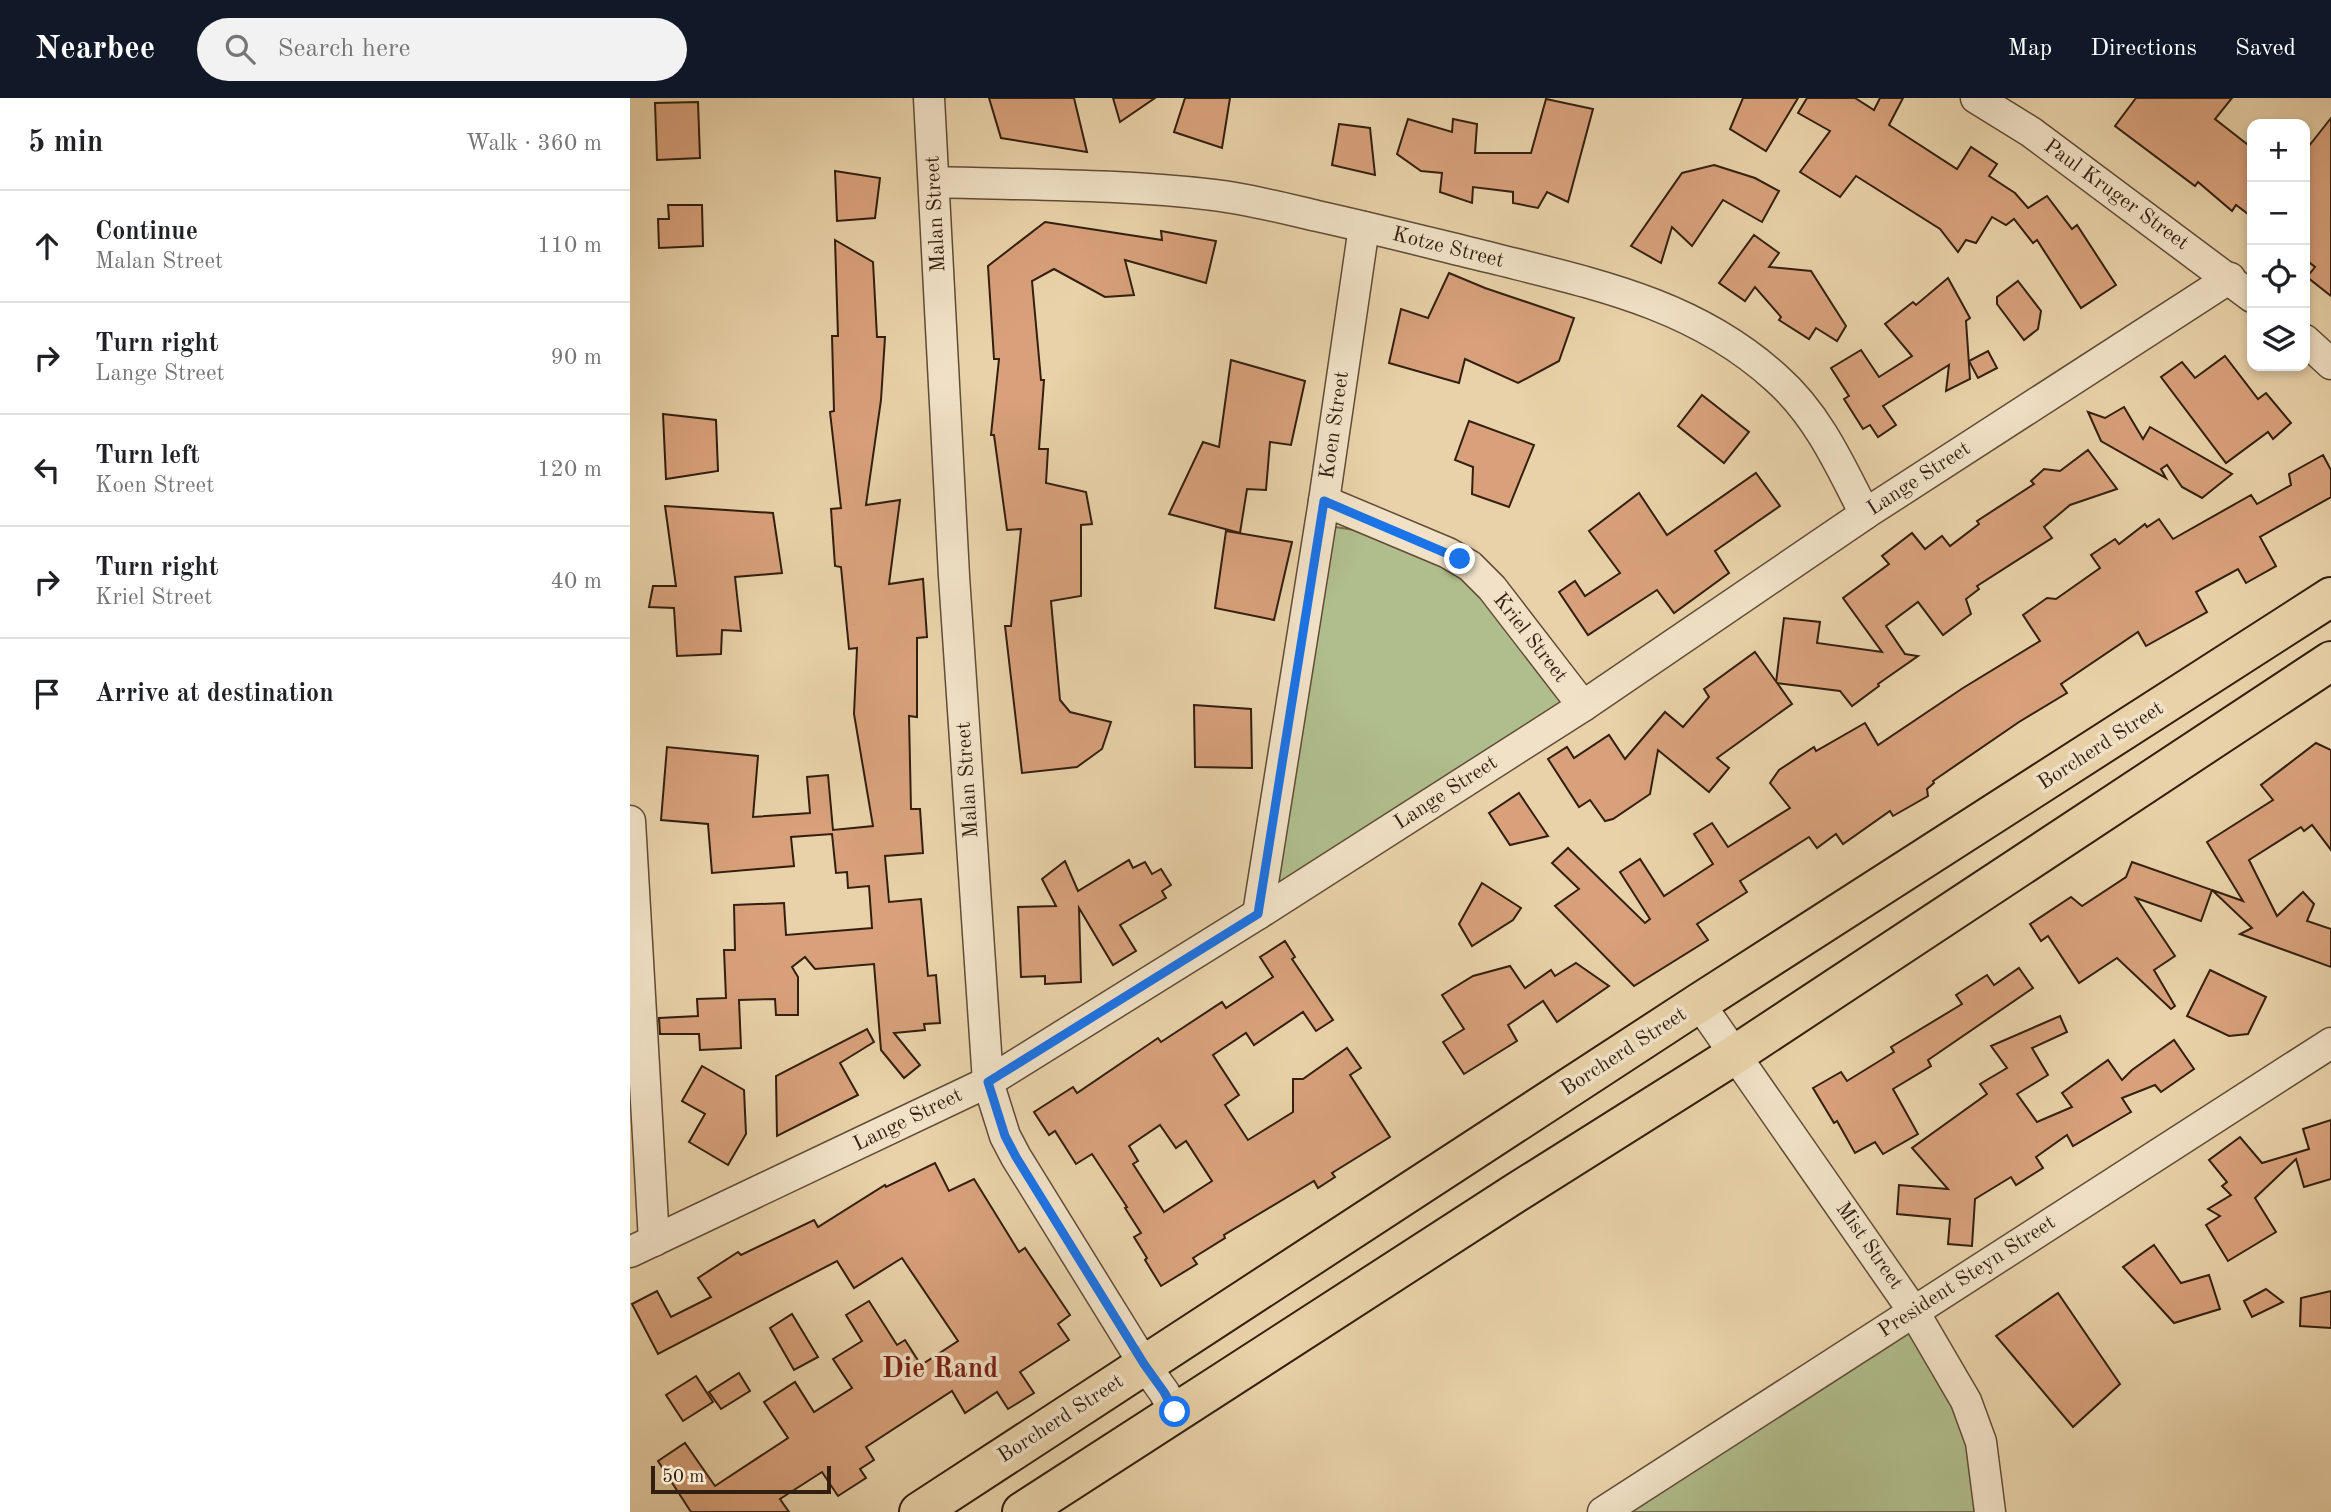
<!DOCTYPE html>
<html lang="en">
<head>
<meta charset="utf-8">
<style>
  body { margin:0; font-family:"Old Standard TT",serif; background:#f2f2f2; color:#202124 }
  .controls { position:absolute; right:21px; top:21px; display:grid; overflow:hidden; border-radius:14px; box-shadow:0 4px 10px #0003 }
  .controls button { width:63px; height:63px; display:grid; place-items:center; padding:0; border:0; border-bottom:2px solid #e0e0e0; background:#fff; color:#202124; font:35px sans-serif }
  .scale { position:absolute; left:21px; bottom:18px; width:180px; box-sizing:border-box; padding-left:7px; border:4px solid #331f10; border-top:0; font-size:19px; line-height:24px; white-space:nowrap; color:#331f10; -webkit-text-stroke:5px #f1e2c7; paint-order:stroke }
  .stop { position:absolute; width:21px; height:21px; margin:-16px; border:5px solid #1a73e8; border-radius:50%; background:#fff }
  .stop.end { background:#1a73e8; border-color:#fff; box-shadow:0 2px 7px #0008 }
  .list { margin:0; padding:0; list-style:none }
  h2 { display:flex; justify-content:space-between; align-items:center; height:91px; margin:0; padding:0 28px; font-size:30px }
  h2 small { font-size:23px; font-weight:400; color:#757577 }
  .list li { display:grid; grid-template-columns:46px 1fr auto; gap:21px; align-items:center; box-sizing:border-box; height:112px; padding:0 28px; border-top:2px solid #e0e0e0 }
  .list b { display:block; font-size:26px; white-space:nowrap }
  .list p { margin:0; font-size:23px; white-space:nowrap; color:#757577 }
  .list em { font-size:23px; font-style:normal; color:#757577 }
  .icon { flex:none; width:38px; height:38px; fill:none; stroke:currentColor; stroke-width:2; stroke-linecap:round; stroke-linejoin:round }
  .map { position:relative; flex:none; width:1701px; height:1414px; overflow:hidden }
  header { display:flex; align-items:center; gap:42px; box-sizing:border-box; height:98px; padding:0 35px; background:#111827; color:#fff }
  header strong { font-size:33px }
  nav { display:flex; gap:38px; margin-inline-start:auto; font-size:24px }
  .search { width:490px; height:63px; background:#f2f2f2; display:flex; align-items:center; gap:18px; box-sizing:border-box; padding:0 24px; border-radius:38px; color:#757577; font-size:26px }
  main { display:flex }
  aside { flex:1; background:#fff }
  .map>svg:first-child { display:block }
  .green { fill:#b0bd8c; stroke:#726e4e; stroke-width:2 }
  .building { fill:#d8a17b; stroke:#331f10; stroke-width:2; fill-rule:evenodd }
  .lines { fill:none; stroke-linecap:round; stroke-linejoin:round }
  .minor-casing { stroke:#604c36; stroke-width:33 }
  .trunk-casing { stroke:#331f10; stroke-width:42 }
  .minor { stroke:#f1e2c7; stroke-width:30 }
  .trunk { stroke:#e9d2a9; stroke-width:38 }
  .route { stroke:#1a73e8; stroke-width:9 }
  .labels { text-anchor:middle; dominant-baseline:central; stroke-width:7; stroke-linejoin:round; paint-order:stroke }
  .street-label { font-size:21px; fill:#331f10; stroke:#f1e2c7 }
  .district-label { font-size:28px; font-weight:bold; fill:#7a1f14; stroke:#f1e2c7 }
</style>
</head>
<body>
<header>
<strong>Nearbee</strong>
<div class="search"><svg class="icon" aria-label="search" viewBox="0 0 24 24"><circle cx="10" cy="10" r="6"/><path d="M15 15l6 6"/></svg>Search here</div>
<nav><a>Map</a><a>Directions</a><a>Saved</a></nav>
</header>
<main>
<aside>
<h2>5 min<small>Walk · 360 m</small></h2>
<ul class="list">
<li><svg class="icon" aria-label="ahead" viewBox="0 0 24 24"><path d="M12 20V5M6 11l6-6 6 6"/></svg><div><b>Continue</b><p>Malan Street</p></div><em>110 m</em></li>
<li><svg class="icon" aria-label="right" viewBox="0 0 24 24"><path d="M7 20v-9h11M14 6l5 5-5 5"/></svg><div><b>Turn right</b><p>Lange Street</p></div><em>90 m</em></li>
<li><svg class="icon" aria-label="left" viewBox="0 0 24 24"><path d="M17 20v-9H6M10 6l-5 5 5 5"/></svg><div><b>Turn left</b><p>Koen Street</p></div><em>120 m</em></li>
<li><svg class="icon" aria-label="right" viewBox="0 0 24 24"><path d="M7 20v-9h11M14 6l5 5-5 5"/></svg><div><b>Turn right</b><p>Kriel Street</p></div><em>40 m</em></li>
<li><svg class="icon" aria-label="arrive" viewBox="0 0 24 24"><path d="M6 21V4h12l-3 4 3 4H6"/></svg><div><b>Arrive at destination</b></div></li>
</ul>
</aside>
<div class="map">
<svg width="1701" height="1414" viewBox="0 0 1701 1414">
  <rect width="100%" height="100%" fill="#e9d2a9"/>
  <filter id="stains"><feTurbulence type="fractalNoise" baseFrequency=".00286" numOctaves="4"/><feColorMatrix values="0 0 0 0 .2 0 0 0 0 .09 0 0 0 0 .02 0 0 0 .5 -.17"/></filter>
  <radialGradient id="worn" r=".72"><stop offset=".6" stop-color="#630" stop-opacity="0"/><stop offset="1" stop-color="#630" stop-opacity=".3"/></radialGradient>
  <!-- green -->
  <g class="green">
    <polygon points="687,426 811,446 943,605 633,808"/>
    <polygon points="1279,1221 1331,1301 1353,1414 981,1414"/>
  </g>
  <!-- building -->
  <g class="building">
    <polygon points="359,0 444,0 457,54 371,40"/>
    <polygon points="483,0 525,0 490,24"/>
    <polygon points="555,0 600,0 592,50 544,34"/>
    <polygon points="1113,0 1168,0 1136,53 1100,31"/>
    <polygon points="1177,0 1225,0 1244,12 1250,0 1273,0 1259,27 1327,71 1341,49 1367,66 1359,78 1385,95 1398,110 1417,98 1442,131 1447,127 1486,187 1451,210 1407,142 1403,145 1384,121 1376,127 1362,119 1346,145 1336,142 1328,154 1310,131 1226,78 1210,99 1170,74 1200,33 1168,15"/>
    <polygon points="1506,0 1602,0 1585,21 1622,50 1622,119 1606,107 1602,113 1568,84 1565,88 1485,28"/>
    <polygon points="916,1 963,11 938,104 917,94 908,110 883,105 883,94 843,89 842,105 810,94 812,75 791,73 767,56 778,21 822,34 823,21 847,26 845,55 901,55"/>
    <polygon points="68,4 70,60 27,62 25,5"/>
    <polygon points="1701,20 1701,198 1677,179 1685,169 1675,161 1675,53"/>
    <polygon points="709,26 740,30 745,77 702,67"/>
    <polygon points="1084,67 1125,80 1149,93 1132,124 1093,102 1062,148 1042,129 1031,165 1001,148 1052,75"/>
    <polygon points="205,73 250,80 245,120 207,123"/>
    <polygon points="38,107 72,107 73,148 29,150 28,121 39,121"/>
    <polygon points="415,124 532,142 531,133 586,143 576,185 495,162 504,197 475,199 424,171 402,183 411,282 414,282 409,351 418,351 416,385 456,394 462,426 451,427 451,498 421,503 430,602 440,614 481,624 472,651 447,669 392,675 375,528 381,528 391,431 377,432 364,337 361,337 369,261 364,261 358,168"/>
    <polygon points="1124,137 1149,155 1139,169 1181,173 1216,228 1207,243 1186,230 1179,241 1149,222 1151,219 1125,189 1115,203 1089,185"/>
    <polygon points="205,142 243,164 247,239 255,239 251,302 236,407 270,402 259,486 293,481 297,539 287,540 287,619 279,618 281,711 290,711 293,755 255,758 259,804 291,801 298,878 306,877 310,925 294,926 295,932 264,935 290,967 274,980 251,952 244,866 185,871 175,859 162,869 168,879 168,917 146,917 145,901 109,902 111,950 70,952 69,936 30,936 29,920 68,918 67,901 96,900 94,852 105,852 104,807 154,805 156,837 242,830 239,788 218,790 217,774 206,775 202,736 161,739 164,768 82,775 78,726 31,722 37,649 128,658 123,719 180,715 177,679 198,677 203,732 243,728 224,616 227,550 219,551 211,469 205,468 201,411 211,410 200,314 204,313 202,238 208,238"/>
    <polygon points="819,175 855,190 944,220 929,263 888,285 835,261 829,285 759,265 771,211 798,220"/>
    <polygon points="1318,180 1340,220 1336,223 1340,281 1316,293 1319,267 1253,308 1266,327 1248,339 1240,327 1233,331 1214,301 1219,298 1201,270 1231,252 1249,279 1282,258 1255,226 1283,204 1286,207"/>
    <polygon points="1388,183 1411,213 1408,231 1394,242 1367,206 1367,199"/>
    <polygon points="1358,253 1367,270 1348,280 1339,263"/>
    <polygon points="1595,258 1628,301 1636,295 1661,325 1643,341 1638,334 1596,365 1531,279 1552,264 1565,280"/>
    <polygon points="601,262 675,283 661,347 640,344 636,392 617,391 610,435 539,416 573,344 589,349"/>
    <polygon points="1072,297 1119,334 1094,365 1048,328"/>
    <polygon points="1494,309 1513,341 1520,329 1602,376 1572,400 1552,389 1537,367 1531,371 1536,380 1471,343 1458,314 1475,320"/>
    <polygon points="33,316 86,322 88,373 36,381"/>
    <polygon points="839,323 904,347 879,409 842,396 843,369 825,362"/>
    <polygon points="1458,352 1487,391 1440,407 1414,429 1422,440 1347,488 1349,491 1336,501 1341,516 1313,537 1288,504 1256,528 1275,556 1288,558 1248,586 1249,588 1222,608 1210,593 1146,585 1154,520 1190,524 1187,545 1252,554 1213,500 1259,466 1252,458 1282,435 1295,451 1312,438 1320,448 1349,426 1347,423 1404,386 1401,383 1414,371 1430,373"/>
    <polygon points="1693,357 1701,372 1701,399 1630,439 1646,468 1616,485 1608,471 1566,494 1577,514 1516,548 1508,534 1431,586 1437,595 1389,624 1303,683 1304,685 1297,691 1298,698 1263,718 1260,713 1213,746 1206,736 1187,750 1179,739 1110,783 1117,794 1067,826 1078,842 1004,888 925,808 949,791 922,765 938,750 1015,825 1020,821 990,774 1010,761 1034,798 1083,766 1064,736 1082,725 1098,749 1160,710 1140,685 1149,672 1184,649 1186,653 1235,625 1248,647 1333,590 1410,543 1393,517 1417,500 1426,501 1470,470 1461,457 1485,441 1489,446 1515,426 1517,429 1529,421 1543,441 1621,397 1627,406 1661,387 1659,376"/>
    <polygon points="1126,375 1150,408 1085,453 1099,475 1044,515 1027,492 958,537 929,494 945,483 955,498 990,475 959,433 1009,395 1037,437"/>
    <polygon points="35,408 143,415 152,475 105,479 111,533 92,532 91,556 47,558 44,510 19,509 23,488 46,488"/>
    <polygon points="596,433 662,444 644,522 585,510"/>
    <polygon points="1125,554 1162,606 1087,660 1099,670 1079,694 1028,652 1020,696 983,721 975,723 960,702 949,709 918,661 937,649 944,660 979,637 995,661 1035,614 1053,629 1079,599 1074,591"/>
    <polygon points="564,607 621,611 622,670 565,669"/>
    <polygon points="1686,645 1701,652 1701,752 1682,727 1674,733 1671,729 1619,762 1647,818 1673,794 1684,806 1677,823 1701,831 1701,869 1610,836 1622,830 1582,792 1613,803 1577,744 1643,702 1631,687"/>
    <polygon points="889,695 918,738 880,747 859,715"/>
    <polygon points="499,762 503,770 515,764 522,776 531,771 541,787 532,793 536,800 490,827 506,853 483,867 449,810 451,884 415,886 415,878 391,879 388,809 426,808 412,781 435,763 448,793"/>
    <polygon points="1502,764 1582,792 1571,823 1506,800 1545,858 1524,872 1545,908 1541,911 1487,860 1449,885 1418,838 1411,843 1400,826 1441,799 1452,808 1496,779"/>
    <polygon points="852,785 891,810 883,822 842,848 829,826"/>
    <path d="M655,843l10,16 -3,2 41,61 -17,11 -13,-19 -49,33 -8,-12 -33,22 26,40 -14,10 23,35 45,-28v-33h10l44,-31 14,20 -11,7 40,62 -58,36 3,4 -17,11 -4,-7 -90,54 1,3 -32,20 4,6 -36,22 -16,-26 2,-2 -13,-21 7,-4 -16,-25 2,-1 -35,-53 -16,10 -21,-33 -6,4 -15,-23 39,-25 4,6 81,-55 3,4 61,-40 4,6 47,-31 -13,-20zM530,1027l16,23 10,-7 26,40 -48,31 -31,-48 5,-3 -9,-15z"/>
    <polygon points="946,865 979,888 927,924 913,903 878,927 887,943 834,976 813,944 834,931 812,897 843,878 880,868 895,890 921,872 925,878"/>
    <polygon points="1389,870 1403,890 1298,962 1301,968 1263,991 1288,1036 1253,1056 1245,1044 1225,1055 1207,1023 1204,1025 1183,990 1211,974 1217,983 1264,954 1261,949 1332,906 1326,897 1357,877 1364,887"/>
    <polygon points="1580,872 1636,899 1618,936 1599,938 1557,918"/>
    <polygon points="1430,918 1437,934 1402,950 1418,977 1387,996 1407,1024 1442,1009 1432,995 1478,962 1492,982 1502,972 1544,942 1564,971 1531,994 1525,987 1492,1000 1501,1014 1443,1048 1437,1037 1406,1059 1413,1070 1386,1087 1381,1079 1345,1101 1342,1148 1318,1146 1320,1121 1267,1116 1269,1087 1318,1091 1282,1050 1357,996 1350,986 1377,970 1361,948"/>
    <polygon points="237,931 244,944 210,965 228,997 147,1038 146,978"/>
    <polygon points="72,968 114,992 116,1036 98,1067 59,1044 75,1016 52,1003"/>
    <polygon points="1701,1022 1701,1081 1674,1089 1666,1061 1625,1100 1646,1134 1598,1163 1576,1127 1590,1118 1578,1111 1601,1097 1592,1088 1597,1084 1579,1062 1610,1039 1632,1065 1679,1051 1673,1031"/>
    <polygon points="305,1065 319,1093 344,1081 389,1154 395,1150 440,1217 428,1226 439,1242 390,1274 404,1295 378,1311 367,1294 335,1315 322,1293 236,1349 244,1362 230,1371 236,1380 208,1398 192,1374 150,1401 159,1414 61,1414 28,1363 55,1345 85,1388 158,1340 134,1304 165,1284 184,1314 222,1290 203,1261 232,1243 216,1217 239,1203 267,1247 275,1242 291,1267 328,1243 272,1160 224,1190 207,1163 28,1256 2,1206 27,1193 41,1219 81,1199 68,1180 108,1154 111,1157 184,1122 188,1129 255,1087 256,1089"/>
    <polygon points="1524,1147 1551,1185 1579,1177 1590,1211 1544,1225 1493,1169"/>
    <polygon points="1636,1191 1653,1204 1622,1219 1614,1203"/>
    <polygon points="1701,1193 1701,1230 1670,1228 1671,1200"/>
    <polygon points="1428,1195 1490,1286 1443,1329 1366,1238"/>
    <polygon points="162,1216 188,1259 164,1272 140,1230"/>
    <polygon points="109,1275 120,1293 91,1311 79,1294"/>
    <polygon points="66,1278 83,1304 53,1323 36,1297"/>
  </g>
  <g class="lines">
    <!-- minor casing -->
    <g class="minor-casing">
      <g id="minor">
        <polyline points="299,0 324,478 358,984 375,1038 386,1059 514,1266 534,1294 545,1314"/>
        <polyline points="1346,0 1401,34 1622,199"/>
        <path d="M304,84c93,3 187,2 280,13 34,4 69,13 103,21 59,13 117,28 175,42 103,26 203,46 284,120 42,37 64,87 89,136"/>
        <polyline points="1675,242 1701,266"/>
        <polyline points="694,403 818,455 840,468 862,490 953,608"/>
        <polyline points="0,723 24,1143"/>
        <polyline points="628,816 694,403 734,129"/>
        <polyline points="1069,905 1284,1214 1336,1303 1351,1344 1360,1414"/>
        <polyline points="0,1154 358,984 628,816 953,608 1235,416 1600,180"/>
        <polyline points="973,1414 1701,945"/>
      </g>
    </g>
    <!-- trunk casing -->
    <g class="trunk-casing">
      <g id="trunk">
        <polyline points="289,1414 1069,905 1701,499"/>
        <polyline points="392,1414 887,1094 1106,956 1701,563"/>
      </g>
    </g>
    <!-- minor -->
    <use href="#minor" class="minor"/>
    <!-- trunk -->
    <use href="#trunk" class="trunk"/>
  </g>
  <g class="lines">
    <!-- route -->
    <polyline class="route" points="545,1314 534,1294 514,1266 386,1059 375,1038 358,984 628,816 694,403 830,461"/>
  </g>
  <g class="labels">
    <!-- street labels -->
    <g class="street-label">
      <text transform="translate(1486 97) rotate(36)">Paul Kruger Street</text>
      <text transform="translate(306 116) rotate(-93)">Malan Street</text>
      <text transform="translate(818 150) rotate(14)">Kotze Street</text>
      <text transform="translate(705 327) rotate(-82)">Koen Street</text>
      <text transform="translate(1289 381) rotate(-33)">Lange Street</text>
      <text transform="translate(900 540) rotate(52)">Kriel Street</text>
      <text transform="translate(1471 648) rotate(-33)">Borcherd Street</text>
      <text transform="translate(338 682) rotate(-94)">Malan Street</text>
      <text transform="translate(816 695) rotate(-33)">Lange Street</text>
      <text transform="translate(994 954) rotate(-33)">Borcherd Street</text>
      <text transform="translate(278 1022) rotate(-26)">Lange Street</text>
      <text transform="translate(1239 1148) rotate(55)">Mist Street</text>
      <text transform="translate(1337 1179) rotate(-33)">President Steyn Street</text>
      <text transform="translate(431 1321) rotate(-33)">Borcherd Street</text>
    </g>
    <!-- district labels -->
    <g class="district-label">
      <text x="310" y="1272">Die Rand</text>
    </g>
  </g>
  <rect width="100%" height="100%" filter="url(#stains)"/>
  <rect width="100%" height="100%" fill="url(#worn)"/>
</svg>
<div class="controls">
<button>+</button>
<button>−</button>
<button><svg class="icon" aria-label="locate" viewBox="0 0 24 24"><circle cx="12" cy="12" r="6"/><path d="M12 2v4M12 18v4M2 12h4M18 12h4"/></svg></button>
<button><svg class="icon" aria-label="layers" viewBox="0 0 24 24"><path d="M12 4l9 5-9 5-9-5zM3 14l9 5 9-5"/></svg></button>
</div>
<div class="scale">50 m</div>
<div class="stop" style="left:545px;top:1314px"></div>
<div class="stop end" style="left:830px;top:461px"></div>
</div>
</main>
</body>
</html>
